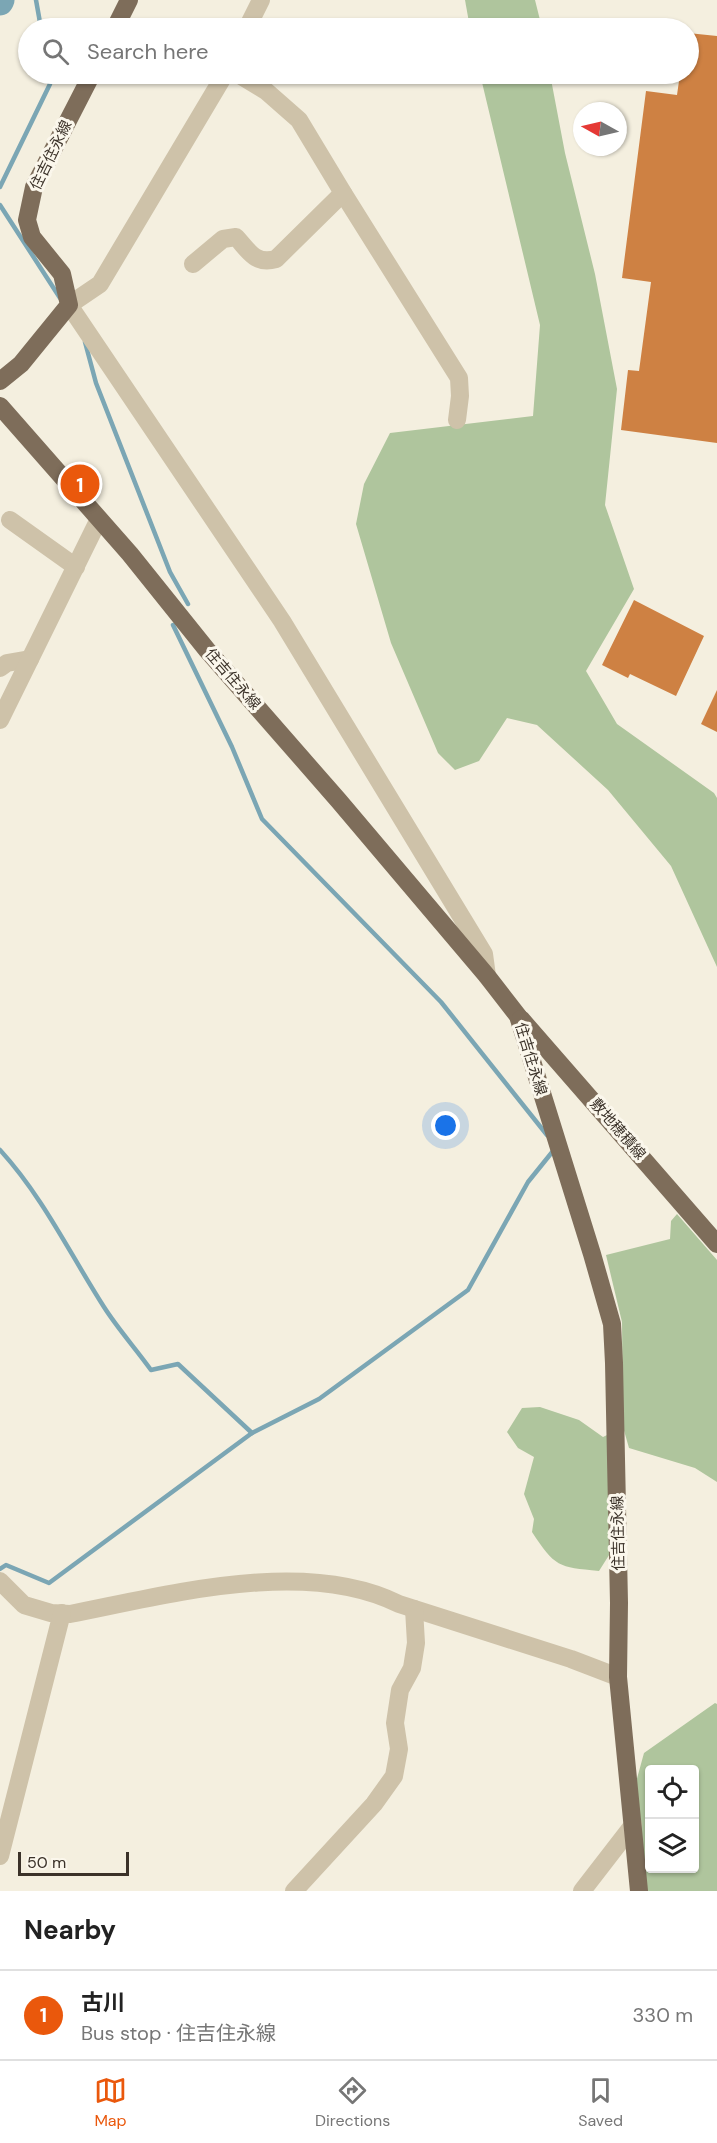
<!DOCTYPE html>
<html lang="en">
<head>
<meta charset="utf-8">
<style>
  body { margin:0; font-family:"DM Sans","Noto Sans JP",sans-serif; background:#f6f6f6; color:#222 }
  .controls { position:absolute; right:18px; bottom:18px; display:grid; overflow:hidden; border-radius:6px; box-shadow:0 2px 4px #0004 }
  .controls button { width:54px; height:54px; display:grid; place-items:center; padding:0; border:0; border-bottom:2px solid #e0e0e0; background:#fff; color:#222; font:30px sans-serif }
  .compass { position:absolute; left:573px; top:102px; width:54px; height:54px; border-radius:50%; background:#fff; box-shadow:0 2px 4px #0004; rotate:278deg }
  .scale { position:absolute; left:18px; bottom:15px; width:111px; box-sizing:border-box; padding-left:6px; border:3px solid #3b3229; border-top:0; font-size:16px; line-height:21px; white-space:nowrap; color:#3b3229; -webkit-text-stroke:4px #fbf7ec; paint-order:stroke }
  .you { position:absolute; left:446px; top:1126px; width:21px; height:21px; margin:-15px; border:4px solid #fff; border-radius:50%; background:#1a73e8; box-shadow:0 0 0 9px #1a73e833 }
  .badge { display:grid; place-items:center; width:39px; height:39px; border-radius:50%; background:#ea580c; color:#fff; font-size:20px; font-weight:700 }
  .pin { position:absolute; translate:-50% -50%; border:3px solid #fff; box-shadow:0 2px 6px #0006 }
  .list { margin:0; padding:0; list-style:none }
  h2 { display:flex; justify-content:space-between; align-items:center; height:78px; margin:0; padding:0 24px; font-size:26px }
  h2 small { font-size:20px; font-weight:400; color:#767676 }
  .list li { display:grid; grid-template-columns:39px 1fr auto; gap:18px; align-items:center; box-sizing:border-box; height:90px; padding:0 24px; border-top:2px solid #e0e0e0 }
  .list b { display:block; font-size:22px; white-space:nowrap }
  .list p { margin:0; font-size:20px; white-space:nowrap; color:#767676 }
  .list em { font-size:20px; font-style:normal; color:#767676 }
  .icon { flex:none; width:33px; height:33px; fill:none; stroke:currentColor; stroke-width:2; stroke-linecap:round; stroke-linejoin:round }
  .map { position:relative; flex:none; width:717px; height:1891px; overflow:hidden }
  .search { position:absolute; background:#fff; box-shadow:0 2px 4px #0004; left:18px; right:18px; top:18px; height:66px; display:flex; align-items:center; gap:15px; box-sizing:border-box; padding:0 21px; border-radius:33px; color:#767676; font-size:22px }
  .sheet { height:168px; background:#fff }
  nav { display:flex; justify-content:space-around; align-items:center; box-sizing:border-box; height:84px; border-top:2px solid #e0e0e0; background:#fff; font-size:16px; color:#767676 }
  nav a { display:grid; justify-items:center; gap:3px }
  nav .on { color:#ea580c }
  .map>svg:first-child { display:block }
  .green { fill:#afc59d; fill-rule:evenodd }
  .lines { fill:none; stroke-linecap:round; stroke-linejoin:round }
  .stream { stroke:#7ba6b4; stroke-width:4.5 }
  .river { stroke:#7ba6b4; stroke-width:27 }
  .building { fill:#ce8143 }
  .minor { stroke:#cec2a9; stroke-width:18 }
  .major { stroke:#7e6d5a; stroke-width:18 }
  .labels { text-anchor:middle; dominant-baseline:central; stroke-width:6; stroke-linejoin:round; paint-order:stroke }
  .street-label { font-size:15px; fill:#3b3229; stroke:#fbf7ec }
</style>
</head>
<body>
<div class="map">
<svg width="717" height="1891" viewBox="0 0 717 1891">
  <rect width="100%" height="100%" fill="#f4efdf"/>
  <!-- green -->
  <g class="green">
    <polygon points="465,0 535,0 542,28 470,28"/>
    <polygon points="480,74 550,74 565,153 595,274 617,389 605,505 634,589 586,671 617,724 714,793 717,798 717,967 671,866 608,790 537,725 507,718 479,761 455,770 438,753 391,643 356,524 364,484 390,433 533,416 540,325"/>
    <polygon points="677,1214 717,1260 717,1482 695,1468 629,1448 623,1427 622,1322 606,1255 670,1239 671,1221"/>
    <path d="M540,1407l39,13 24,17 6,-3 2,118 -12,19c-41,-4 -44,-4 -67,-39l2,-13 -10,-25 10,-37 -16,-9 -11,-16 15,-24z"/>
    <path d="M715,1703l2,1v187h-76l-11,-87 14,-51zM650,1770h44v98h-44z"/>
  </g>
  <g class="lines">
    <!-- stream -->
    <g class="stream">
      <polyline points="36,0 41,28"/>
      <polyline points="0,187 50,84 48,74"/>
      <polyline points="0,205 60,298"/>
      <polyline points="85,342 96,383 170,572 188,604"/>
      <polyline points="173,625 232,747 262,819 441,1002 547,1135"/>
      <path d="M0,1150c43,47 70,104 104,157 14,22 32,42 47,63l27,-6 74,69"/>
      <polyline points="0,1569 6,1565 49,1583 252,1433 319,1399 468,1290 528,1182 553,1151"/>
    </g>
    <!-- river -->
    <polyline class="river" points="0,2 1,0"/>
  </g>
  <!-- building -->
  <g class="building">
    <polygon points="688,33 717,36 717,443 621,430 628,370 639,371 651,282 622,278 646,91 677,95 680,74 688,74"/>
    <polygon points="634,600 704,636 676,696 630,674 628,678 602,665"/>
    <polygon points="717,690 717,732 701,724"/>
  </g>
  <g class="lines">
    <!-- minor -->
    <g class="minor">
      <polyline points="247,28 261,0"/>
      <polyline points="225,74 100,284 69,305 282,621 484,954 487,976"/>
      <polyline points="238,74 266,91 299,120 343,193 459,378 460,396 457,420"/>
      <path d="M193,264l30,-25 13,-2c13,14 19,28 40,22l67,-66"/>
      <polyline points="10,520 76,567"/>
      <polyline points="0,668 7,663 30,659"/>
      <polyline points="0,720 99,519"/>
      <path d="M0,1581l24,24 27,8 19,1c98,-19 235,-57 329,-10l172,55 47,18"/>
      <polyline points="0,1856 62,1613"/>
      <polyline points="294,1891 374,1804 394,1776 399,1749 395,1723 400,1690 412,1668 416,1643 414,1609"/>
      <polyline points="582,1891 633,1825"/>
    </g>
    <!-- major -->
    <g class="major">
      <polyline points="115,28 129,0"/>
      <polyline points="0,381 21,364 69,305 62,274 32,237 27,220 34,187 92,74"/>
      <polyline points="0,406 130,554 207,650 339,801 487,976 518,1016 592,1254 612,1324 614,1363 619,1603 618,1677 639,1891"/>
      <polyline points="521,1019 717,1244"/>
    </g>
  </g>
  <g class="labels">
    <!-- street labels -->
    <g class="street-label">
      <text transform="translate(51 155) rotate(-64)">住吉住永線</text>
      <text transform="translate(233 679) rotate(49)">住吉住永線</text>
      <text transform="translate(531 1059) rotate(73)">住吉住永線</text>
      <text transform="translate(618 1129) rotate(49)">敷地穂積線</text>
      <text transform="translate(618 1533) rotate(-91)">住吉住永線</text>
    </g>
  </g>
</svg>
<div class="controls">
<button><svg class="icon" aria-label="locate" viewBox="0 0 24 24"><circle cx="12" cy="12" r="6"/><path d="M12 2v4M12 18v4M2 12h4M18 12h4"/></svg></button>
<button><svg class="icon" aria-label="layers" viewBox="0 0 24 24"><path d="M12 4l9 5-9 5-9-5zM3 14l9 5 9-5"/></svg></button>
</div>
<svg class="compass" viewBox="-18 -18 36 36"><path d="M0-13l5 13h-10z" fill="#e53935"/><path d="M0 13l5-13h-10z" fill="#767676"/></svg>
<div class="scale">50 m</div>
<div class="you"></div>
<div class="pin badge" style="left:80px;top:484px">1</div>
<div class="search"><svg class="icon" aria-label="search" viewBox="0 0 24 24"><circle cx="10" cy="10" r="6"/><path d="M15 15l6 6"/></svg>Search here</div>
</div>
<section class="sheet">
<h2>Nearby<small></small></h2>
<ul class="list">
<li><span class="badge">1</span><div><b>古川</b><p>Bus stop · 住吉住永線</p></div><em>330 m</em></li>
</ul>
</section>
<nav>
<a class="on"><svg class="icon" aria-label="map" viewBox="0 0 24 24"><path d="M3 6l6-2 6 2 6-2v14l-6 2-6-2-6 2zM9 4v14M15 6v14"/></svg>Map</a>
<a><svg class="icon" aria-label="directions" viewBox="0 0 24 24"><path d="M12 3l9 9-9 9-9-9zM9 14v-3h6M13 9l2 2-2 2"/></svg>Directions</a>
<a><svg class="icon" aria-label="saved" viewBox="0 0 24 24"><path d="M7 4h10v16l-5-4-5 4z"/></svg>Saved</a>
</nav>
</body>
</html>
